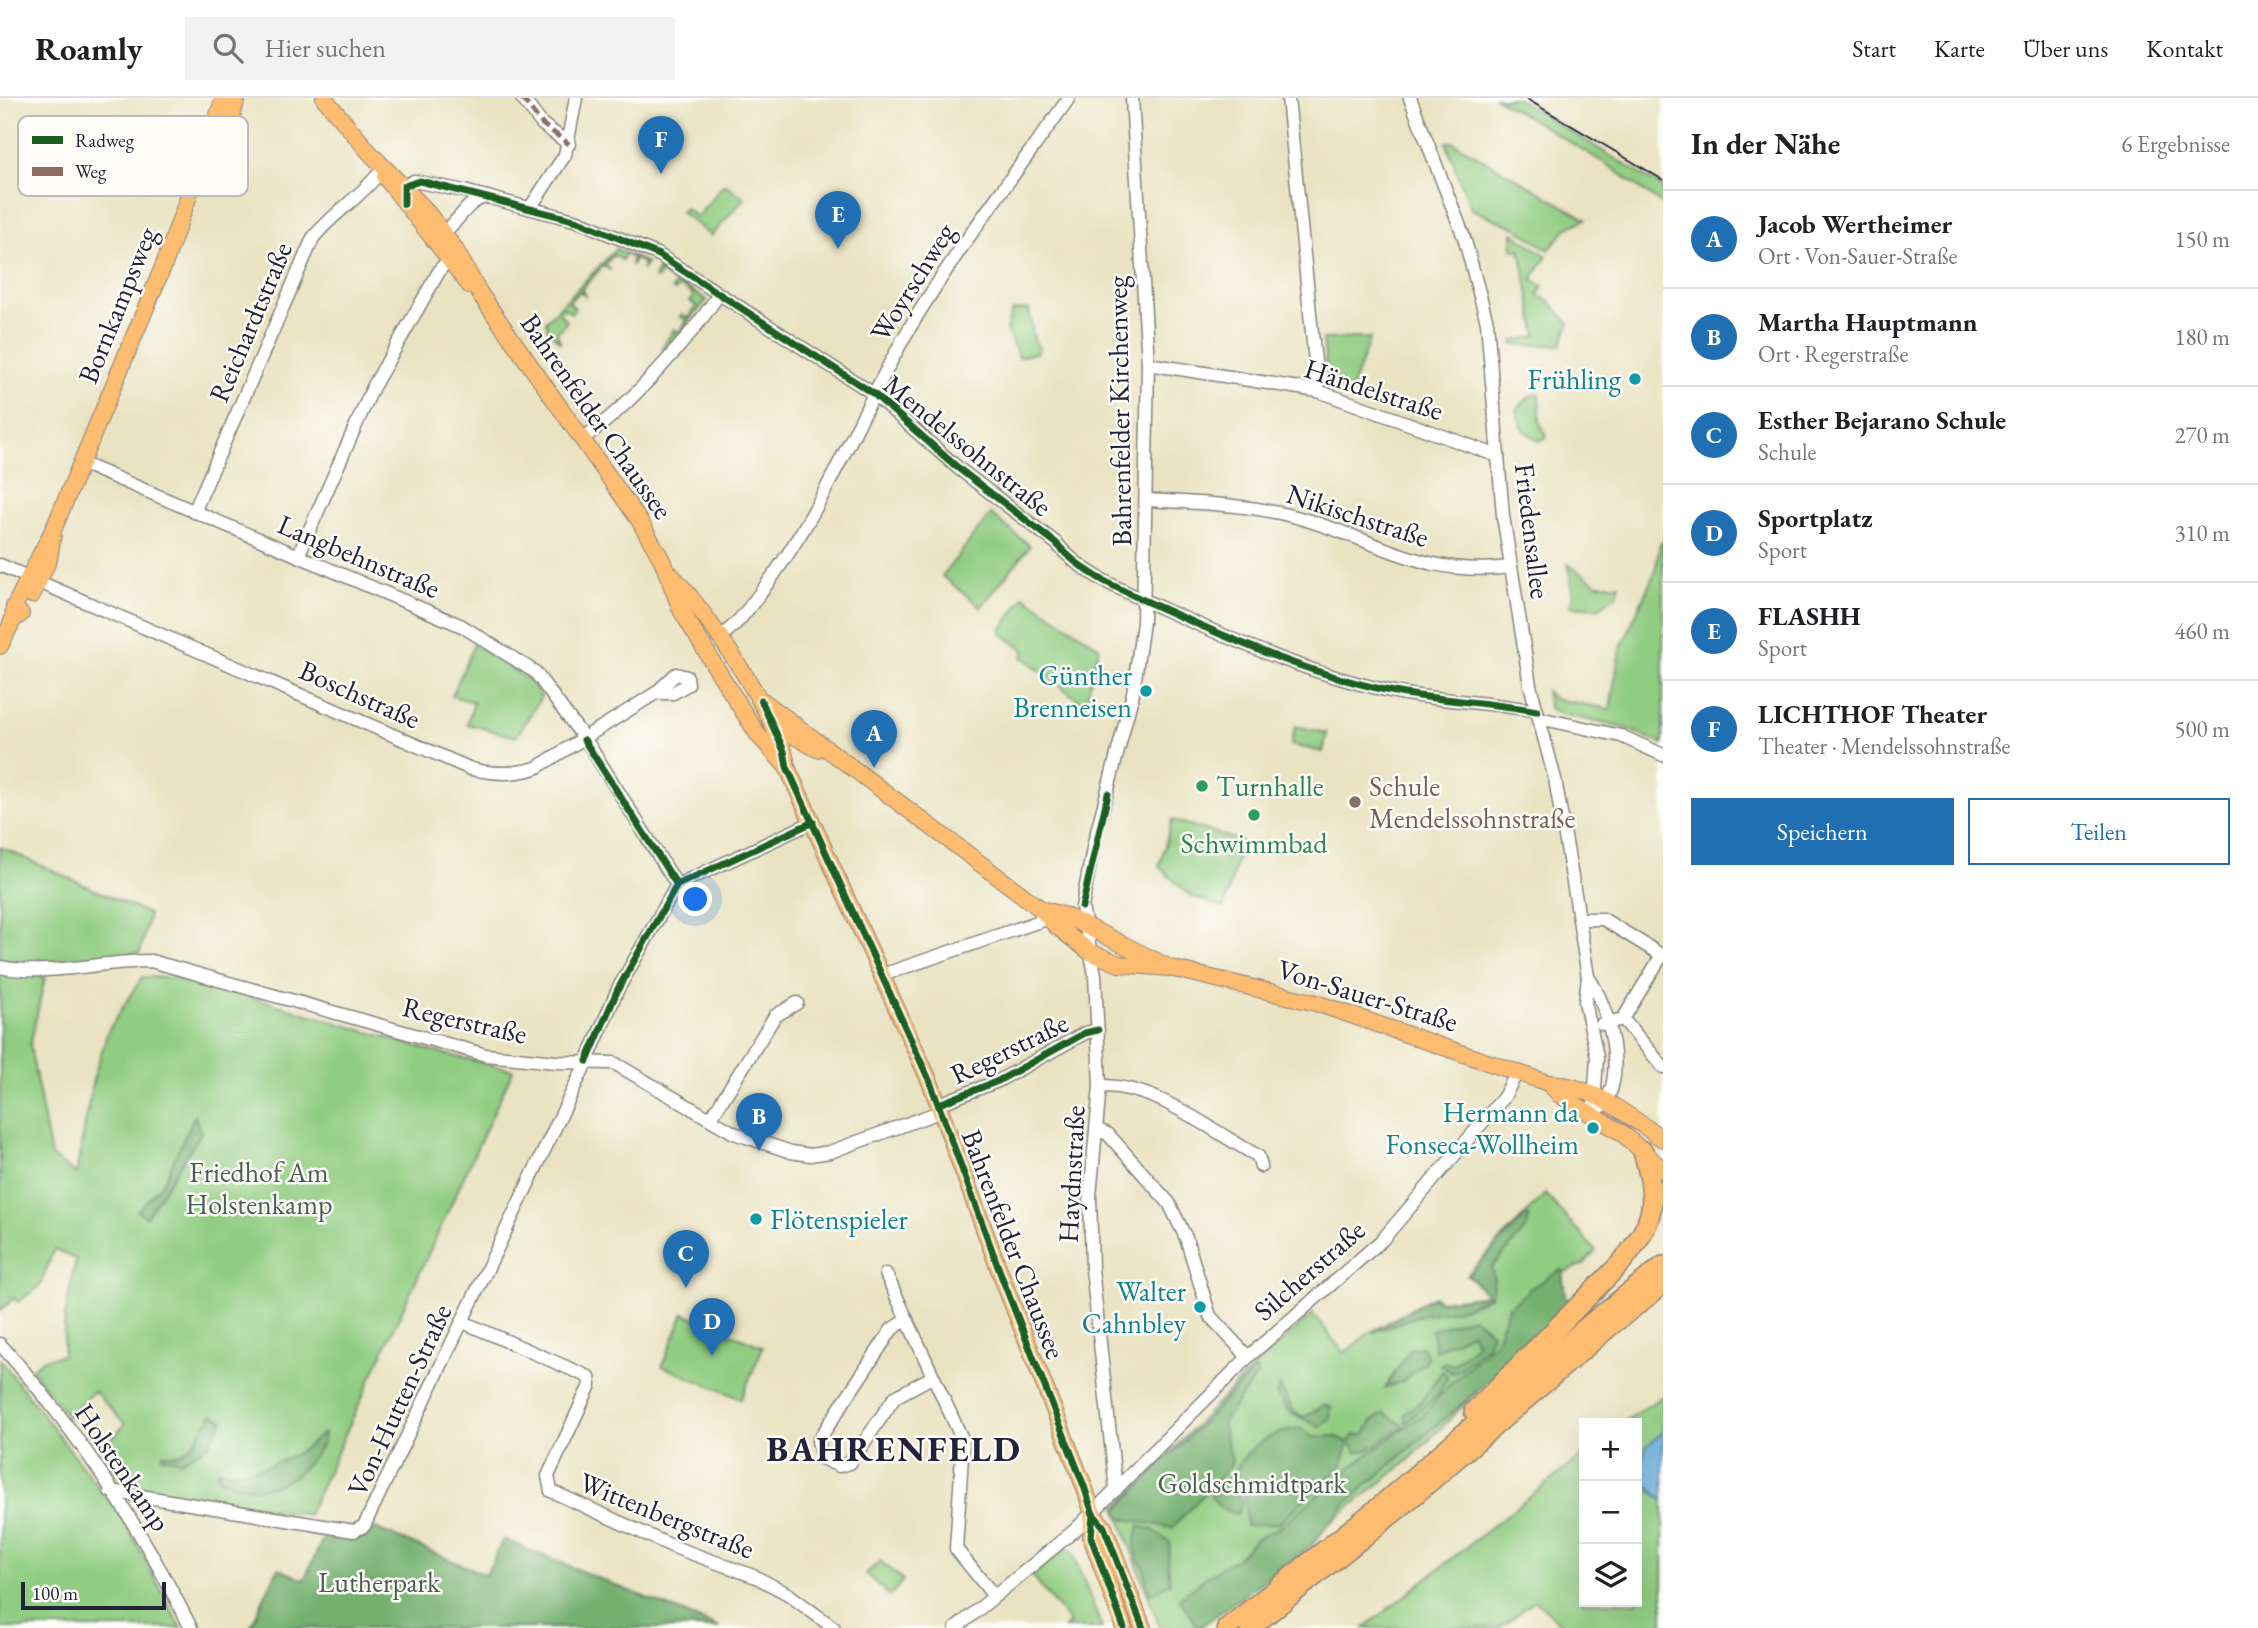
<!DOCTYPE html>
<html lang="de">
<head>
<meta charset="utf-8">
<style>
  body { margin:0; font-family:"EB Garamond",serif; background:#f2f2f2; color:#202124 }
  .controls { position:absolute; right:21px; bottom:21px; display:grid; overflow:hidden; border-radius:0px; box-shadow:0 7px 28px #0002 }
  .controls button { width:63px; height:63px; display:grid; place-items:center; padding:0; border:0; border-bottom:2px solid #e0e0e0; background:#fff; color:#202124; font:35px sans-serif }
  .scale { position:absolute; left:21px; bottom:18px; width:145px; box-sizing:border-box; padding-left:7px; border:4px solid #22223b; border-top:0; font-size:19px; line-height:24px; white-space:nowrap; color:#22223b; -webkit-text-stroke:5px #fdfcf7; paint-order:stroke }
  .you { position:absolute; left:696px; top:802px; width:24px; height:24px; margin:-18px; border:5px solid #fff; border-radius:50%; background:#1a73e8; box-shadow:0 0 0 10px #1a73e833 }
  .badge { display:grid; place-items:center; width:46px; height:46px; border-radius:50%; background:#1f6fb2; color:#fff; font-size:23px; font-weight:700 }
  .pin { position:absolute; translate:-50% -58px; filter:drop-shadow(0 2px 4px #0008) }
  .pin::after { content:''; position:absolute; top:37px; width:24px; height:21px; background:inherit; clip-path:polygon(0 0,100% 0,50% 100%) }
  .list { margin:0; padding:0; list-style:none }
  h2 { display:flex; justify-content:space-between; align-items:center; height:91px; margin:0; padding:0 28px; font-size:30px }
  h2 small { font-size:23px; font-weight:400; color:#757577 }
  .list li { display:grid; grid-template-columns:46px 1fr auto; gap:21px; align-items:center; box-sizing:border-box; height:98px; padding:0 28px; border-top:2px solid #e0e0e0 }
  .list b { display:block; font-size:26px; white-space:nowrap }
  .list p { margin:0; font-size:23px; white-space:nowrap; color:#757577 }
  .list em { font-size:23px; font-style:normal; color:#757577 }
  .actions { display:flex; gap:14px; padding:21px 28px }
  .actions a { flex:1; padding:16px 0; border:2px solid #1f6fb2; border-radius:0px; text-align:center; font-size:24px; color:#1f6fb2 }
  .actions .main { background:#1f6fb2; color:#fff }
  .icon { flex:none; width:38px; height:38px; fill:none; stroke:currentColor; stroke-width:2; stroke-linecap:round; stroke-linejoin:round }
  .map { position:relative; flex:none; width:1663px; height:1530px; overflow:hidden }
  header { display:flex; align-items:center; gap:42px; box-sizing:border-box; height:98px; padding:0 35px; background:#fff; border-bottom:2px solid #e0e0e0 }
  header strong { font-size:33px }
  nav { display:flex; gap:38px; margin-inline-start:auto; font-size:24px }
  .search { width:490px; height:63px; background:#f2f2f2; display:flex; align-items:center; gap:18px; box-sizing:border-box; padding:0 24px; border-radius:0px; color:#757577; font-size:26px }
  main { display:flex }
  aside { flex:1; background:#fff }
  .map>svg:first-child { display:block }
  .green { fill:#90cc81; stroke:#59775e; stroke-width:2 }
  .forest { fill:#74b06f; stroke:#4b6955; stroke-width:2 }
  .water { fill:#69b0df; stroke:#46698d; stroke-width:2 }
  .lines { fill:none; stroke-linecap:round; stroke-linejoin:round }
  .minor-casing { stroke:#86827e; stroke-width:15 }
  .major-casing { stroke:#86827e; stroke-width:18 }
  .highway-casing { stroke:#86827e; stroke-width:22 }
  .minor { stroke:#fff; stroke-width:12 }
  .major { stroke:#fdbc70; stroke-width:16 }
  .highway { stroke:#fdbc70; stroke-width:19 }
  .tram { stroke:#22223b; stroke-width:2 }
  .quiet { stroke:#8d6e63; stroke-width:5; stroke-dasharray:10 5; stroke-linecap:butt }
  .cycleway-casing { stroke:#fdfcf7; stroke-width:11 }
  .cycleway { stroke:#1b5e20; stroke-width:7 }
  .culture-dot { fill:#0f9aa8; stroke:#fdfcf7; stroke-width:2.5 }
  .leisure-dot { fill:#2e9e5b; stroke:#fdfcf7; stroke-width:2.5 }
  .education-dot { fill:#8d6e63; stroke:#fdfcf7; stroke-width:2.5 }
  .labels { text-anchor:middle; dominant-baseline:central; stroke-width:5; stroke-linejoin:round; paint-order:stroke }
  .street-label { font-size:28px; fill:#22223b; stroke:#fdfcf7 }
  .culture-label { font-size:28px; fill:#0d838f; stroke:#fdfcf7; text-anchor:end }
  .leisure-label { font-size:28px; fill:#27864d; stroke:#fdfcf7; text-anchor:start }
  .education-label { font-size:28px; fill:#785e54; stroke:#fdfcf7; text-anchor:start }
  .park-label { font-size:28px; fill:#485e54; stroke:#fdfcf7 }
  .district-label { font-size:35px; font-weight:bold; letter-spacing:2px; fill:#22223b; stroke:#fdfcf7 }
  .key { fill:#fdfcf7; stroke:#bbbbbf; stroke-width:2 }
  .key-label { font-size:19px; fill:#22223b }
</style>
</head>
<body>
<header>
<strong>Roamly</strong>
<div class="search"><svg class="icon" aria-label="search" viewBox="0 0 24 24"><circle cx="10" cy="10" r="6"/><path d="M15 15l6 6"/></svg>Hier suchen</div>
<nav><a>Start</a><a>Karte</a><a>Über uns</a><a>Kontakt</a></nav>
</header>
<main>
<div class="map">
<svg width="1663" height="1530" viewBox="0 0 1663 1530">
  <rect width="100%" height="100%" fill="#fdfcf7"/>
  <filter id="ink" filterUnits="userSpaceOnUse"><feTurbulence type="fractalNoise" baseFrequency=".0143" numOctaves="2"/><feDisplacementMap in="SourceGraphic" scale="14" xChannelSelector="R" yChannelSelector="G"/><feConvolveMatrix kernelMatrix="1 2 1 2 8 2 1 2 1" color-interpolation-filters="sRGB"/></filter>
  <filter id="wash" filterUnits="userSpaceOnUse"><feTurbulence type="fractalNoise" baseFrequency=".00686" numOctaves="4" result="noise"/><feDisplacementMap in="SourceGraphic" scale="28" xChannelSelector="R" yChannelSelector="G"/><feGaussianBlur stdDeviation="1.57" result="paint"/><feColorMatrix in="noise" values="0 0 0 0 0 0 0 0 0 0 0 0 0 0 0 0 0 1.4 0 .05"/><feComposite in="paint" operator="in"/></filter>
  <g filter="url(#wash)">
    <rect width="100%" height="100%" fill="#eae3c2"/>
    <!-- green -->
    <g class="green">
      <polygon points="1496,0 1516,0 1663,90 1663,107 1611,69"/>
      <polygon points="1446,44 1453,44 1586,121 1566,131 1549,152 1516,130 1471,111"/>
      <polygon points="724,86 745,100 711,138 681,114 685,110 697,119"/>
      <polygon points="1513,135 1547,158 1532,181 1543,188 1538,197 1551,205 1569,225 1561,247 1514,247 1513,243 1537,238 1520,151 1512,152"/>
      <polygon points="616,151 647,165 642,173 644,166 635,161 631,168 632,160 625,156 622,162 614,157 605,166 611,172 603,168 582,191 586,199 580,193 569,204 575,210 571,215 564,210 559,215 567,223 557,235 561,245 548,232 546,223"/>
      <polygon points="658,171 707,202 665,252 662,250 674,231 679,234 687,223 680,218 682,216 689,220 696,208 690,203 694,197 680,188 675,193 672,191 676,185 661,175 657,181 654,180"/>
      <polygon points="1029,211 1034,242 1039,250 1037,255 1019,259 1006,232 1012,213"/>
      <polygon points="1370,240 1350,295 1328,287 1323,241"/>
      <polygon points="1539,296 1540,324 1547,339 1540,343 1524,333 1516,312 1530,298"/>
      <polygon points="991,416 1030,448 981,509 942,478"/>
      <polygon points="1663,443 1663,646 1625,630 1557,615 1549,610 1546,593 1554,601 1610,611 1620,552 1655,474 1660,445"/>
      <polygon points="1568,466 1597,486 1619,486 1618,496 1598,510 1570,508 1573,497"/>
      <polygon points="1024,498 1099,549 1085,607 1022,559 1025,553 1000,534"/>
      <polygon points="474,546 531,583 541,599 516,639 467,626 474,604 452,598"/>
      <polygon points="1295,628 1327,635 1323,654 1291,647"/>
      <polygon points="1172,722 1242,743 1224,810 1191,798 1159,769"/>
      <polygon points="0,749 149,816 140,855 27,867 0,861"/>
      <path d="M0,873l45,6 -15,69 21,110 25,18 17,-94 15,-49 34,-54 45,1 245,73 81,19 -205,445 -184,-29c-19,-10 -11,-23 -22,-37l23,-25 -31,-33 -26,26 -37,-48 13,-10 19,-4 2,-39 11,-57 -22,-10 -14,37 -22,16 -4,-4 -14,13z"/>
      <polygon points="1545,1096 1596,1153 1583,1167 1554,1178 1487,1284 1409,1362 1198,1530 1160,1530 1116,1410 1241,1281 1313,1216 1344,1255 1369,1235 1434,1198 1439,1203 1488,1197 1467,1177"/>
      <polygon points="684,1215 763,1249 741,1301 662,1268"/>
      <polygon points="0,1261 126,1425 181,1530 0,1530"/>
      <polygon points="1663,1298 1663,1334 1646,1349 1647,1390 1663,1403 1663,1530 1566,1530 1535,1502 1500,1530 1364,1530 1584,1356 1584,1504 1637,1504 1637,1325 1622,1325"/>
      <polygon points="1066,1450 1072,1453 1102,1530 1065,1530 1070,1525 1032,1478"/>
      <polygon points="880,1463 903,1482 890,1498 866,1476"/>
    </g>
    <!-- forest -->
    <g class="forest">
      <polygon points="195,1017 201,1035 146,1119 137,1113 163,1085"/>
      <polygon points="1527,1117 1529,1120 1526,1131 1491,1170 1494,1179 1491,1198 1465,1210 1418,1218 1371,1235 1433,1199 1439,1204 1489,1197 1468,1177"/>
      <polygon points="1562,1171 1565,1199 1573,1205 1499,1274 1346,1405 1312,1447 1199,1530 1179,1501 1207,1478 1237,1460 1257,1440 1280,1429 1352,1368 1424,1316 1446,1290 1495,1244 1508,1210 1531,1190"/>
      <polygon points="1473,1219 1492,1234 1487,1248 1459,1272 1452,1275 1440,1267 1445,1264 1453,1267 1477,1246 1471,1235 1435,1253 1432,1232"/>
      <polygon points="1422,1249 1427,1258 1426,1264 1403,1283 1385,1290 1411,1250"/>
      <polygon points="1255,1271 1258,1276 1222,1325 1232,1363 1230,1368 1172,1430 1121,1420 1118,1411"/>
      <polygon points="1442,1273 1448,1279 1437,1297 1406,1325 1404,1317 1424,1300"/>
      <polygon points="1280,1288 1294,1314 1304,1319 1325,1307 1331,1309 1330,1322 1320,1329 1289,1314 1276,1296"/>
      <polygon points="1384,1315 1404,1328 1368,1352 1357,1354 1349,1343 1355,1337 1364,1336 1373,1322"/>
      <path d="M212,1316l11,6 -15,25 -27,16 -19,-4 1,-4c27,8 36,-20 49,-39z"/>
      <path d="M1300,1330l12,9 24,-1 10,5 2,5 -6,19 -63,58 -33,3 -1,-35 -10,-19c11,-26 39,-41 65,-44z"/>
      <path d="M324,1335c0,10 -6,17 -12,25 -24,32 -59,38 -94,20l-1,-7c32,3 63,-7 90,-24 6,-5 10,-10 17,-14z"/>
      <polygon points="1232,1376 1242,1404 1237,1416 1220,1410 1211,1398"/>
      <polygon points="1139,1428 1153,1432 1170,1445 1168,1463 1170,1485 1149,1497 1144,1469 1138,1462 1135,1447"/>
      <polygon points="375,1430 486,1477 503,1441 720,1530 250,1530 278,1470 304,1482 325,1436 363,1440"/>
    </g>
    <!-- water -->
    <polygon class="water" points="1663,1334 1663,1403 1639,1378 1646,1349"/>
  </g>
  <g filter="url(#ink)">
    <g class="lines">
      <!-- minor casing -->
      <g class="minor-casing">
        <g id="minor">
          <polyline points="522,0 542,26 569,46"/>
          <polyline points="1288,0 1318,293"/>
          <polyline points="1410,0 1464,139 1487,224 1503,418 1530,587 1555,681 1576,802 1588,879 1585,904 1597,959 1594,1005"/>
          <path d="M402,98l2,-10 10,-5 50,10 114,30 81,34 215,139 84,74 98,75c27,32 66,47 103,64 80,36 159,71 246,87 44,7 89,9 132,17"/>
          <polyline points="530,110 565,57 576,0"/>
          <path d="M437,136c22,-6 27,-35 51,-37"/>
          <polyline points="1148,266 1318,293 1498,358"/>
          <path d="M583,340c43,-28 108,-101 136,-144"/>
          <polyline points="81,365 462,528 535,574 589,647 677,787 618,891 587,963 364,1428 354,1433 110,1393"/>
          <path d="M1147,402c49,3 101,4 149,17 82,22 124,61 215,50"/>
          <path d="M194,414l119,-274c20,-25 48,-41 68,-67"/>
          <polyline points="298,458 373,289 441,170 448,163"/>
          <path d="M0,467l471,204c24,5 41,6 65,-1l120,-75 20,-19 11,3 1,7 -15,9h-17"/>
          <path d="M718,540c19,-12 30,-29 43,-46 63,-81 97,-176 148,-263 48,-81 106,-155 160,-231"/>
          <polyline points="1539,620 1621,638 1663,657"/>
          <polyline points="677,787 813,724"/>
          <polyline points="1579,821 1603,821 1663,858"/>
          <path d="M0,869c49,10 101,-6 151,-6l335,94 70,7 58,1 120,70 57,19 19,3 20,-3 112,-41"/>
          <polyline points="882,877 1049,820"/>
          <path d="M1588,879c20,27 41,102 13,130"/>
          <polyline points="1623,921 1663,969"/>
          <polyline points="1602,926 1623,921 1662,857"/>
          <path d="M1100,988c58,-1 109,44 158,70l3,10"/>
          <polyline points="939,1006 998,983 1085,935 1098,932"/>
          <polyline points="711,1020 775,918 797,905"/>
          <polyline points="1098,1032 1108,1036 1169,1105 1186,1140 1210,1218 1248,1259"/>
          <polyline points="886,1176 963,1343 956,1451 994,1498"/>
          <polyline points="906,1222 892,1231 818,1343 822,1360 839,1368 850,1365 895,1299 932,1279"/>
          <polyline points="463,1224 589,1279 590,1287 548,1378 551,1393 674,1449 756,1479 788,1496 834,1530"/>
          <path d="M0,1246c77,85 140,182 191,284"/>
          <polyline points="1116,1392 1092,1171 1090,1098 1100,988 1095,877 1082,809 1094,745 1133,595 1143,524 1148,266 1132,0"/>
          <polyline points="956,1530 1075,1432 1248,1259 1382,1142 1504,999 1517,974"/>
        </g>
      </g>
      <!-- major casing -->
      <g class="major-casing">
        <g id="major">
          <polyline points="324,0 370,55 423,109 455,151 480,196 639,422 662,462 681,512 713,565 758,637 787,669"/>
          <polyline points="385,79 470,188"/>
          <polyline points="198,82 223,51 237,0"/>
          <path d="M667,473c32,29 117,154 120,196l143,315 74,201 80,203 9,28 -2,23 33,91"/>
          <polyline points="32,497 49,461 53,436"/>
          <polyline points="13,522 14,509 54,430 165,164 224,0"/>
          <polyline points="0,548 13,522 21,516"/>
          <path d="M763,603l278,208 15,17 34,26 29,12 51,4 146,35 232,80c43,1 80,33 115,56"/>
          <polyline points="773,626 817,651"/>
          <polyline points="1041,811 1066,818 1166,868"/>
          <polyline points="1548,985 1560,997 1622,1035 1663,1072"/>
          <polyline points="1093,1416 1104,1429 1143,1530"/>
        </g>
      </g>
      <!-- highway casing -->
      <g class="highway-casing">
        <g id="highway">
          <path d="M1474,1313l147,-148c35,-44 37,-59 22,-112"/>
          <polyline points="1227,1530 1379,1409 1596,1221 1663,1168"/>
          <polyline points="1250,1530 1403,1407 1609,1229 1663,1186"/>
        </g>
      </g>
      <!-- minor -->
      <use href="#minor" class="minor"/>
      <!-- major -->
      <use href="#major" class="major"/>
      <!-- highway -->
      <use href="#highway" class="highway"/>
      <!-- tram -->
      <polyline class="tram" points="1525,0 1663,82"/>
      <!-- quiet -->
      <polyline class="quiet" points="522,0 542,26 569,46"/>
      <!-- cycleway casing -->
      <g class="cycleway-casing">
        <g id="cycleway">
          <path d="M404,106v-18l16,-5 158,40 81,34 215,139 84,74 98,75c27,32 66,47 103,64 80,36 159,71 246,87 44,7 89,9 132,17"/>
          <polyline points="761,602 784,653 787,669 930,984 1004,1185 1084,1388 1093,1416 1091,1439 1124,1530"/>
          <polyline points="584,642 677,787 618,891 587,963"/>
          <polyline points="677,787 813,724"/>
          <polyline points="1082,809 1108,696"/>
          <polyline points="939,1006 998,983 1085,935 1098,932"/>
          <polyline points="1093,1416 1104,1429 1143,1530"/>
        </g>
      </g>
      <!-- cycleway -->
      <use href="#cycleway" class="cycleway"/>
    </g>
  </g>
  <!-- markers -->
  <g class="culture-dot">
    <circle cx="1635" cy="281" r="7"/>
    <circle cx="1146" cy="593" r="7"/>
    <circle cx="1593" cy="1030" r="7"/>
    <circle cx="756" cy="1121" r="7"/>
    <circle cx="1200" cy="1209" r="7"/>
  </g>
  <g class="leisure-dot">
    <circle cx="1202" cy="688" r="7"/>
    <circle cx="1254" cy="717" r="7"/>
  </g>
  <circle class="education-dot" cx="1355" cy="704" r="7"/>
  <g class="labels">
    <!-- street labels -->
    <g class="street-label">
      <text transform="translate(912 184) rotate(-58)">Woyrschweg</text>
      <text transform="translate(117 207) rotate(-68)">Bornkampsweg</text>
      <text transform="translate(250 224) rotate(-67)">Reichardtstraße</text>
      <text transform="translate(1374 291) rotate(18)">Händelstraße</text>
      <text transform="translate(1119 313) rotate(-91)">Bahrenfelder Kirchenweg</text>
      <text transform="translate(597 318) rotate(55)">Bahrenfelder Chaussee</text>
      <text transform="translate(968 347) rotate(39)">Mendelssohnstraße</text>
      <text transform="translate(1358 417) rotate(18)">Nikischstraße</text>
      <text transform="translate(1533 433) rotate(83)">Friedensallee</text>
      <text transform="translate(359 458) rotate(23)">Langbehnstraße</text>
      <text transform="translate(360 596) rotate(24)">Boschstraße</text>
      <text transform="translate(1368 897) rotate(17)">Von-Sauer-Straße</text>
      <text transform="translate(465 922) rotate(13)">Regerstraße</text>
      <text transform="translate(1009 950) rotate(-26)">Regerstraße</text>
      <text transform="translate(1071 1076) rotate(-87)">Haydnstraße</text>
      <text transform="translate(1014 1146) rotate(69)">Bahrenfelder Chaussee</text>
      <text transform="translate(1309 1172) rotate(-41)">Silcherstraße</text>
      <text transform="translate(399 1302) rotate(-65)">Von-Hutten-Straße</text>
      <text transform="translate(123 1369) rotate(56)">Holstenkamp</text>
      <text transform="translate(667 1417) rotate(22)">Wittenbergstraße</text>
    </g>
    <!-- culture labels -->
    <g class="culture-label">
      <text x="1621" y="281">Frühling</text>
      <text x="1132" y="577">Günther<tspan x="1132" dy="32">Brenneisen</tspan></text>
      <text x="1579" y="1014">Hermann da<tspan x="1579" dy="32">Fonseca-Wollheim</tspan></text>
      <text x="770" y="1121" text-anchor="start">Flötenspieler</text>
      <text x="1186" y="1193">Walter<tspan x="1186" dy="32">Cahnbley</tspan></text>
    </g>
    <!-- leisure labels -->
    <g class="leisure-label">
      <text x="1216" y="688">Turnhalle</text>
      <text x="1254" y="745" text-anchor="middle">Schwimmbad</text>
    </g>
    <!-- education labels -->
    <g class="education-label">
      <text x="1369" y="688">Schule<tspan x="1369" dy="32">Mendelssohnstraße</tspan></text>
    </g>
    <!-- park labels -->
    <g class="park-label">
      <text x="259" y="1074">Friedhof Am<tspan x="259" dy="32">Holstenkamp</tspan></text>
      <text x="1252" y="1385">Goldschmidtpark</text>
      <text x="379" y="1484">Lutherpark</text>
    </g>
    <!-- district labels -->
    <g class="district-label">
      <text x="894" y="1350">BAHRENFELD</text>
    </g>
  </g>
  <!-- legend -->
  <rect x="18" y="18" width="230" height="80" rx="10" class="key"/>
  <rect x="32" y="38" width="31" height="8" fill="#1b5e20"/>
  <rect x="32" y="69" width="31" height="9" fill="#8d6e63"/>
  <g class="key-label">
    <text x="75" y="49">Radweg</text>
    <text x="75" y="80">Weg</text>
  </g>
</svg>
<div class="controls">
<button>+</button>
<button>−</button>
<button><svg class="icon" aria-label="layers" viewBox="0 0 24 24"><path d="M12 4l9 5-9 5-9-5zM3 14l9 5 9-5"/></svg></button>
</div>
<div class="scale">100 m</div>
<div class="you"></div>
<div class="pin badge" style="left:874px;top:670px">A</div>
<div class="pin badge" style="left:759px;top:1053px">B</div>
<div class="pin badge" style="left:686px;top:1190px">C</div>
<div class="pin badge" style="left:712px;top:1258px">D</div>
<div class="pin badge" style="left:838px;top:151px">E</div>
<div class="pin badge" style="left:661px;top:76px">F</div>
</div>
<aside>
<h2>In der Nähe<small>6 Ergebnisse</small></h2>
<ul class="list">
<li><span class="badge">A</span><div><b>Jacob Wertheimer</b><p>Ort · Von-Sauer-Straße</p></div><em>150 m</em></li>
<li><span class="badge">B</span><div><b>Martha Hauptmann</b><p>Ort · Regerstraße</p></div><em>180 m</em></li>
<li><span class="badge">C</span><div><b>Esther Bejarano Schule</b><p>Schule</p></div><em>270 m</em></li>
<li><span class="badge">D</span><div><b>Sportplatz</b><p>Sport</p></div><em>310 m</em></li>
<li><span class="badge">E</span><div><b>FLASHH</b><p>Sport</p></div><em>460 m</em></li>
<li><span class="badge">F</span><div><b>LICHTHOF Theater</b><p>Theater · Mendelssohnstraße</p></div><em>500 m</em></li>
</ul>
<div class="actions"><a class="main">Speichern</a><a>Teilen</a></div>
</aside>
</main>
</body>
</html>
